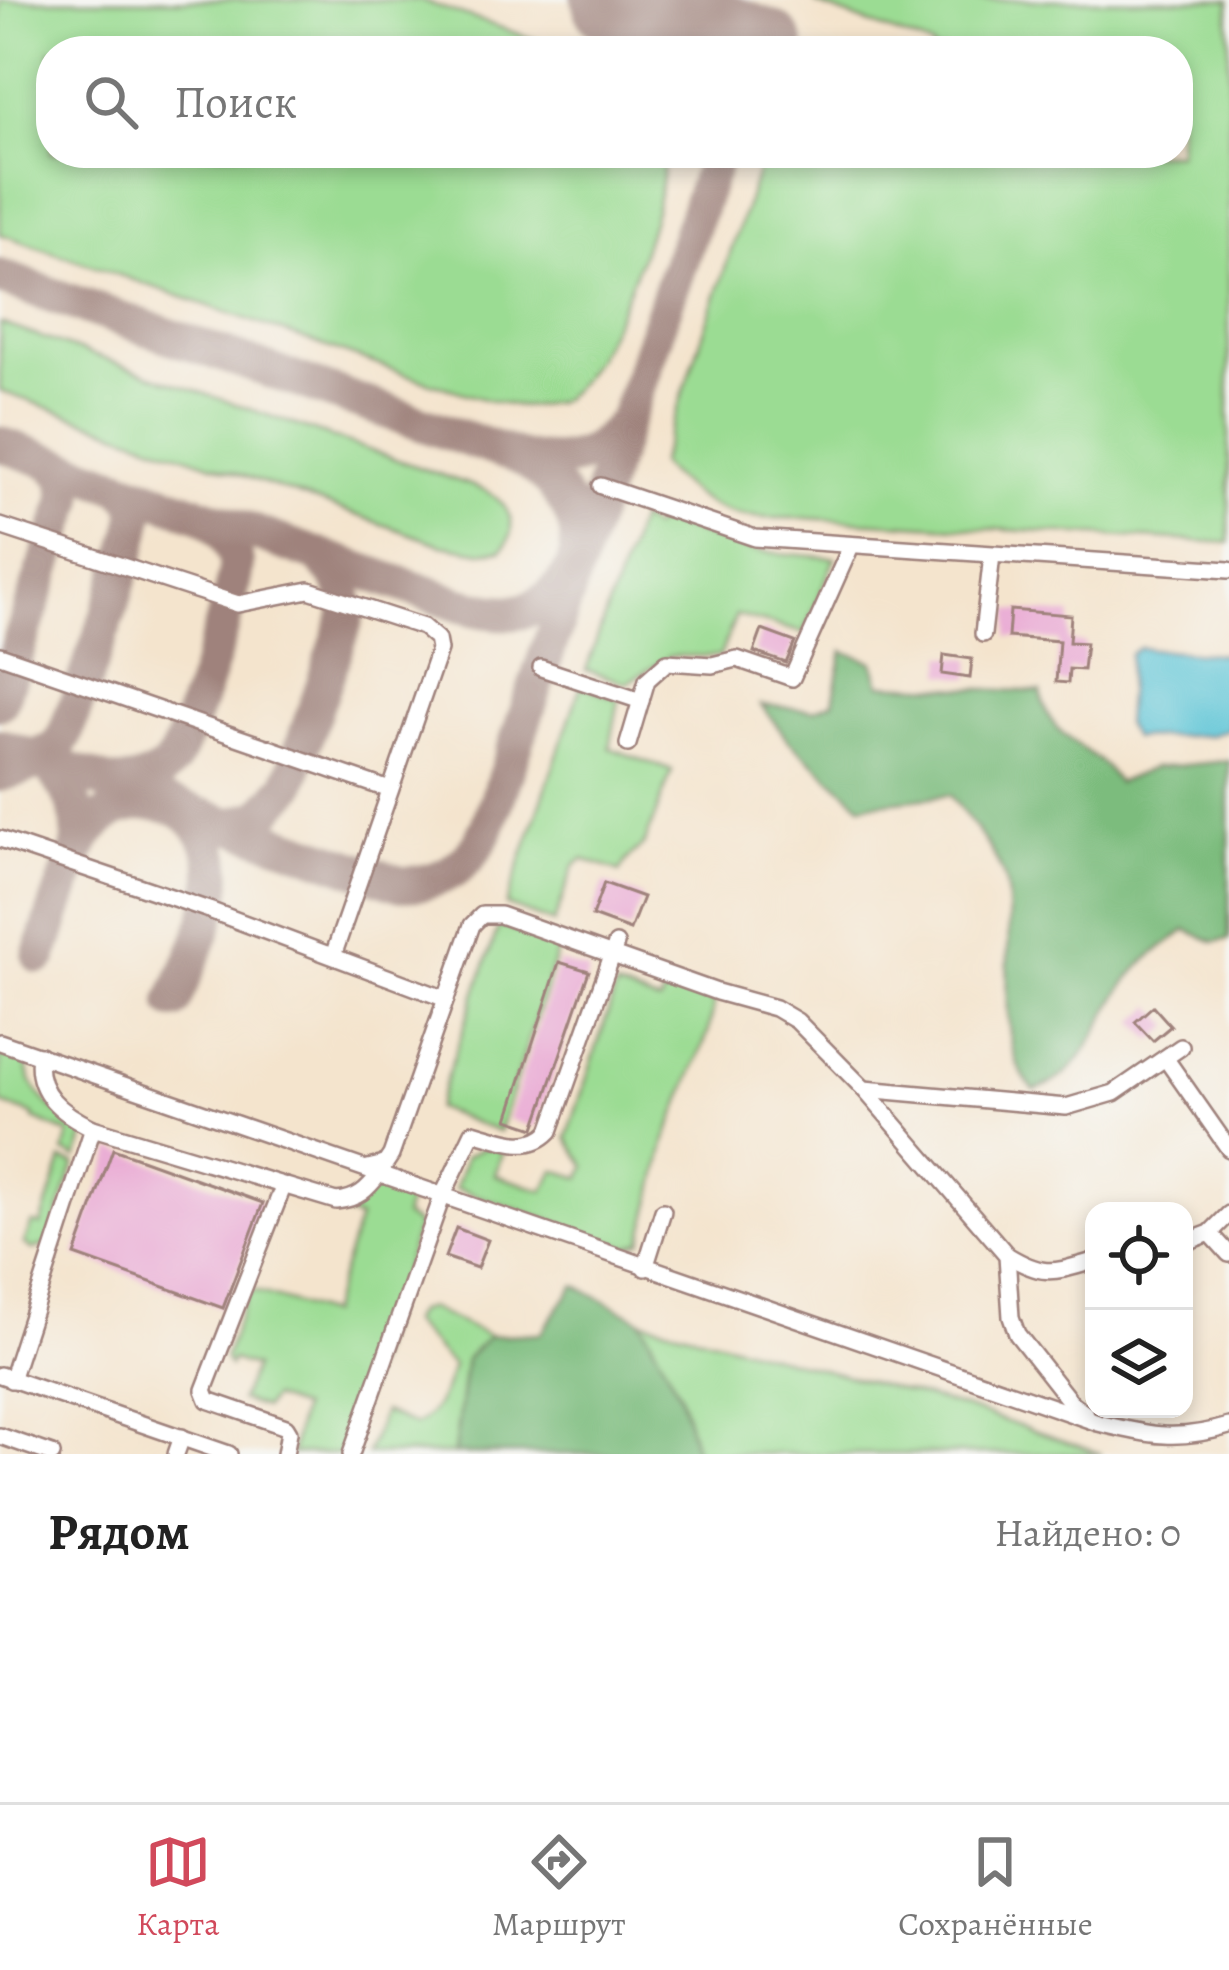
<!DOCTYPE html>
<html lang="ru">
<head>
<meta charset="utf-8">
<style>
  body { margin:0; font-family:Alegreya,serif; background:#f2f2f2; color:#222 }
  .controls { position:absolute; right:36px; bottom:36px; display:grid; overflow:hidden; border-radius:24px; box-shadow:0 6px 18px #0003 }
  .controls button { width:108px; height:108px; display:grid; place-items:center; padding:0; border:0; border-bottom:3px solid #e0e0e0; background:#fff; color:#222; font:60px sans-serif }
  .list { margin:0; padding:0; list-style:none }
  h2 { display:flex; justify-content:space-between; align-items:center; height:156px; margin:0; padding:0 48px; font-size:51px }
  h2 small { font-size:39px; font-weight:400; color:#767676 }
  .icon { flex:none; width:66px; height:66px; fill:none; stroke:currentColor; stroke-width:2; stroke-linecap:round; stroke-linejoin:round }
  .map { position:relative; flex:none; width:1229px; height:1454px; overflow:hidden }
  .search { position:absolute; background:#fff; box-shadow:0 6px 18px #0003; left:36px; right:36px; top:36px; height:132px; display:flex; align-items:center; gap:30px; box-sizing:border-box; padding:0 42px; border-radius:48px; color:#767676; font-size:45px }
  .sheet { height:348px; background:#fff }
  nav { display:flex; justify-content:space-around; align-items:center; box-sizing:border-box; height:168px; border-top:3px solid #e0e0e0; background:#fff; font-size:33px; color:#767676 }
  nav a { display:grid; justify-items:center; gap:6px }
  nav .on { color:#d1495b }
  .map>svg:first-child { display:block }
  .green { fill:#9bdc93; stroke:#727e5f; stroke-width:3 }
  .forest { fill:#7cbc7d; stroke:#636e54; stroke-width:3 }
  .water { fill:#5bc4d6; stroke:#527280; stroke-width:3 }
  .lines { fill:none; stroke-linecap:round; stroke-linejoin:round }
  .taxiway { stroke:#9f827c; stroke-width:36 }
  .runway { stroke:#9f827c; stroke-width:87 }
  .building { fill:#eaaed5 }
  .minor-casing { stroke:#9f827c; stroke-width:20 }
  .minor { stroke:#fff; stroke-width:15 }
</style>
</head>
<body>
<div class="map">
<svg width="1229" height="1454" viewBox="0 0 1229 1454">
  <rect width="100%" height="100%" fill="#f6f6f2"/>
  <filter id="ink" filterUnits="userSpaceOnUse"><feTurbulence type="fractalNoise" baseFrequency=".00833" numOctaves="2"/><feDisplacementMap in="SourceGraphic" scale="24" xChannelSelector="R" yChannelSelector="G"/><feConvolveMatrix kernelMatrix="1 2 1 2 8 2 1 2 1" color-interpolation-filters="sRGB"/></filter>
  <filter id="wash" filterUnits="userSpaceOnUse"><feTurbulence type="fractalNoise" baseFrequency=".004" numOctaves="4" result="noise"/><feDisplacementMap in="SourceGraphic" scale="48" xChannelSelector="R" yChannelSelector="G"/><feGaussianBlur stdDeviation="2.7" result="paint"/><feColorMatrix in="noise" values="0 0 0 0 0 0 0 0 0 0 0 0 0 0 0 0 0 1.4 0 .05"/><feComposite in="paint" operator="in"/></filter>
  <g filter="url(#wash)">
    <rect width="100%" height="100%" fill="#f4e4cd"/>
    <!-- green -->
    <g class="green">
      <path d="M0,0h420l148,51h-517v102h612c6,48 -61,229 -106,248 -38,16 -90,-8 -126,-18l-431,-149z"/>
      <path d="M817,0h412v543l-426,-25c-70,2 -93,-4 -144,-54l105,-311h109l22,6 2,-6h281v-102h-246l1,-4 -117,-43z"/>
      <path d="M0,323l482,166c25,12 40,37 20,61l-21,2 -39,-7 -442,-154z"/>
      <polygon points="639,519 652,528 660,521 755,551 835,558 804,633 736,615 720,656 670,656 627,683 586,670"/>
      <polygon points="581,685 619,699 610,748 672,771 645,843 627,860 620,872 583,859 574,866 554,923 506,905"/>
      <polygon points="499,925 559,946 499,1132 436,1108"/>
      <polygon points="668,983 715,999 708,1033 666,1140 642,1241 627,1247 455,1188 466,1156 485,1147 503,1150 495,1175 544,1191 555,1170 581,1178 586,1166 567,1138 616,988 660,1003"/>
      <path d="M0,1054l27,9c2,34 33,52 59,69l-9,26 -13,-6 5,-18 -35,-15v-4l-34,-12z"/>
      <polygon points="62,1160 75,1164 48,1245 32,1249 24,1243 32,1223 41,1225"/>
      <polygon points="377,1186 409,1196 404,1216 418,1225 356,1422 346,1447 338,1454 291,1454 301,1408 272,1398 264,1408 240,1400 254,1367 232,1360 229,1366 224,1359 247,1295 255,1291 328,1314 359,1219 304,1199 305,1196 339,1204"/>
      <path d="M428,1308l61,28 -23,23 -12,95h-87l16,-42 32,13c22,-11 31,-37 37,-59l-42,-44 7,-11z"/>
      <polygon points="641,1320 963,1407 1102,1454 696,1454 680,1395"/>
    </g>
    <!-- forest -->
    <g class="forest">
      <path d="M843,651l30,11 7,22 161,8c5,50 57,54 76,91l36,-15 76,-7v178l-14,3 -29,-12c-14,11 -32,22 -45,35 -41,40 -47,109 -107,125 -43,-44 -19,-143 -27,-200 -3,-29 -39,-71 -57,-95l-89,10 -72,-64 -28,-36 53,5 19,-8z"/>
      <polygon points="575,1285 641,1320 680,1395 696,1454 454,1454 466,1359 489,1336 541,1333"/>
    </g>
    <!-- water -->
    <polygon class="water" points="1139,648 1229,655 1229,729 1212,735 1133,738 1125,725 1130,654"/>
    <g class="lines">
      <!-- taxiway -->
      <g class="taxiway">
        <polyline points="670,19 712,51"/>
        <polyline points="0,277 521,458"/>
        <path d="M0,444l461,161c19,5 37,9 56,7 17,-2 28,-11 40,-22 45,-45 9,-105 -36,-132 42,8 72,2 100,-32"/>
        <polyline points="0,702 68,499 65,477 51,462"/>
        <path d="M0,746l401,138c43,0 69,-18 87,-58l229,-673"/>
        <path d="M32,757l23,-7 10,-15c12,-36 77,-203 72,-228 -3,-10 -10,-16 -18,-22"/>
        <path d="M0,774l45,-13c24,26 37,50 34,86"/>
        <path d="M114,784c23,2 45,-6 59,-24 15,-20 65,-175 63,-198 -3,-21 -15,-33 -30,-46"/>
        <path d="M230,825l31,-8 28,-32 57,-166c4,-28 -8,-44 -28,-64"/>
        <path d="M40,956c11,-30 33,-109 53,-129 19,-19 41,-27 67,-23 17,2 29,10 39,23 40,51 -5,123 -25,175"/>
      </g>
      <!-- runway -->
      <polyline class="runway" points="615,0 762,51"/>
    </g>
    <g id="blocks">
      <!-- building -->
      <g class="building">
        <polygon points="1010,610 1071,615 1069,642 1086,643 1083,670 1069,669 1068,683 1056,682 1059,641 1008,637"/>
        <polygon points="762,630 795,642 786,663 754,652"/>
        <polygon points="944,655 972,659 970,678 942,674"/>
        <polygon points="604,883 643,897 630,930 592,916"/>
        <polygon points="559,962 589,971 535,1128 508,1119"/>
        <polygon points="1153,1006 1171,1026 1153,1041 1135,1022"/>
        <polygon points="113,1149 263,1203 223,1308 75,1255"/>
        <polygon points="456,1228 488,1240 477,1268 445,1257"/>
      </g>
    </g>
  </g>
  <g filter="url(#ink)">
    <use href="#blocks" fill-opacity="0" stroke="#9f827c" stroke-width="3"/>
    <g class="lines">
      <!-- minor casing -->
      <g class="minor-casing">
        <g id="minor">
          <polyline points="601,486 755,538 1229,570"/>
          <polyline points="0,526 238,604 309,590 423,627 437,639 439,650 333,956"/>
          <polyline points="983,634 992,555"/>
          <polyline points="0,655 390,790"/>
          <polyline points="541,668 641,701"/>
          <polyline points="628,744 647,680 667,662 712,665 737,659 792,678 851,546"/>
          <polyline points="0,839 209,910 446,999"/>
          <path d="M0,1042l1098,381c52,12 78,19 131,3"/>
          <path d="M40,1055c-6,38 23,59 53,73l243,73c22,-2 31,-11 44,-28"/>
          <polyline points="1166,1059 1229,1149"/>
          <polyline points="864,1089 1066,1107 1114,1093 1181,1047"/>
          <polyline points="368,1168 385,1164 391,1155 472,925 482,915 500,915 717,992 775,1008 797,1021 864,1089 1007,1255 1011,1317 1017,1334 1072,1404 1086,1414"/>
          <polyline points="283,1187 204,1390 208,1400 286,1427 289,1432 285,1454"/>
          <polyline points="1210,1233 1229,1254"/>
          <polyline points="1184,1243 1210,1233 1229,1214"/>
          <path d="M1007,1255c38,23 47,17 87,6"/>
          <polyline points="645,1268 663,1211"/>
          <polyline points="0,1375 229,1454"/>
          <polyline points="11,1380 93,1128"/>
          <polyline points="0,1436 52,1454"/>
          <polyline points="176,1454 182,1437"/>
          <path d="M351,1454l91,-257 31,-65c27,7 55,22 77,-1l66,-187"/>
        </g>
      </g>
      <!-- minor -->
      <use href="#minor" class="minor"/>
    </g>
  </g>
</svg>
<div class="controls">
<button><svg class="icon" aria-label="locate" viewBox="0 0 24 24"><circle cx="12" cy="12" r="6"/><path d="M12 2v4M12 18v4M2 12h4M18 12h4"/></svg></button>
<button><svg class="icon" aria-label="layers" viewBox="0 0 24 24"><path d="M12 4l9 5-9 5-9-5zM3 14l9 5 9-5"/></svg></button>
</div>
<div class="search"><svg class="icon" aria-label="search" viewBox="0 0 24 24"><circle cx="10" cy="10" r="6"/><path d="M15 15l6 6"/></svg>Поиск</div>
</div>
<section class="sheet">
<h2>Рядом<small>Найдено: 0</small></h2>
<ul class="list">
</ul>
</section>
<nav>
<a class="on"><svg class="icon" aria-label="map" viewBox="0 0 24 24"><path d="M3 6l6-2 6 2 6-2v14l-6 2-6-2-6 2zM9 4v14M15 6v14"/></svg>Карта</a>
<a><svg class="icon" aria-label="directions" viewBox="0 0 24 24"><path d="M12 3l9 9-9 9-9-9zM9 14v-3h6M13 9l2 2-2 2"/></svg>Маршрут</a>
<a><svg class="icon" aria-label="saved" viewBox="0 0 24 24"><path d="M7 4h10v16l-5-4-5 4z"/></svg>Сохранённые</a>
</nav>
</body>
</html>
